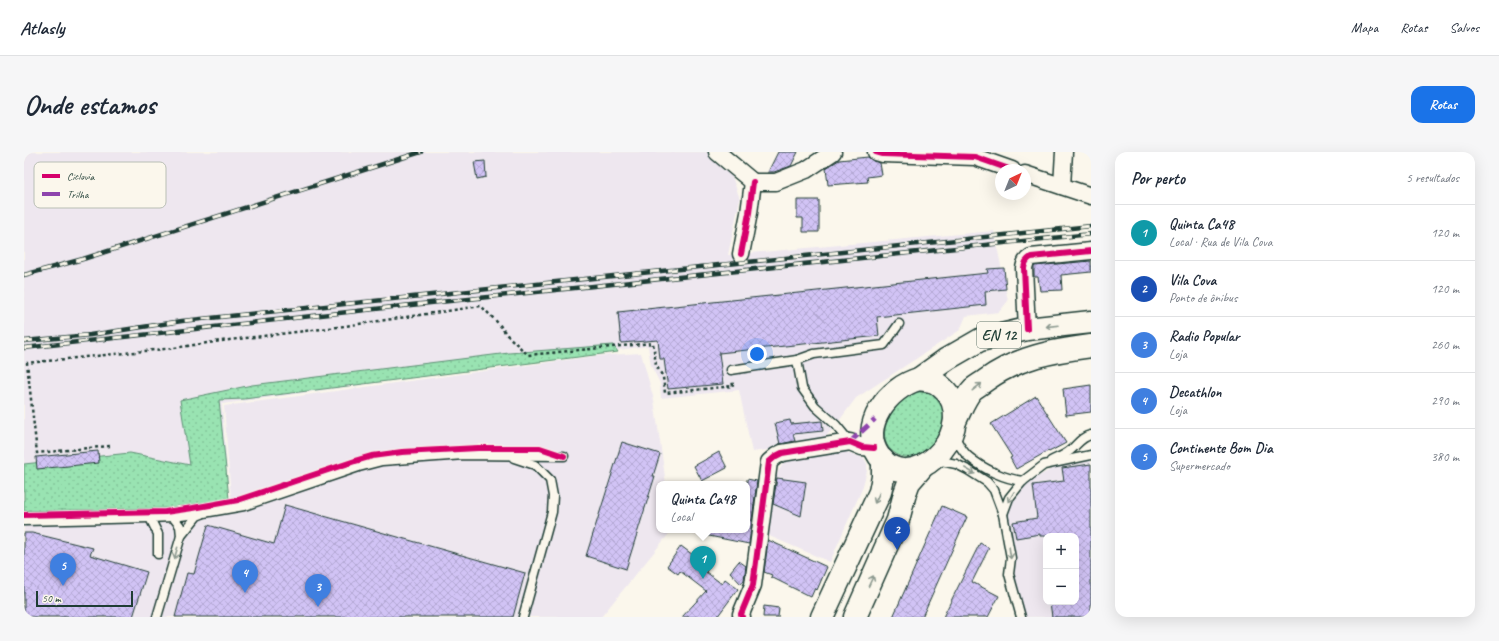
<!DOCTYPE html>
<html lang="pt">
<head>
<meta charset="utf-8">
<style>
  body { margin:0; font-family:Caveat,sans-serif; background:#f6f6f7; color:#1f2937 }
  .controls { position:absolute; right:12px; bottom:12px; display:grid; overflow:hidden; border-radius:8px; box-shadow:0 4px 16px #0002 }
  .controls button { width:36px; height:36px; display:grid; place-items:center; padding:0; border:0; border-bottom:1px solid #e0e1e3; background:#fff; color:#1f2937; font:20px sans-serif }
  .compass { position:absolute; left:971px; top:12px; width:36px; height:36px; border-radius:50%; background:#fff; box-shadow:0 4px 16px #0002; rotate:43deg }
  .scale { position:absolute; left:12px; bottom:10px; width:97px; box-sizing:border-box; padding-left:4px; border:2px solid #1f3d34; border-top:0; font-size:11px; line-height:14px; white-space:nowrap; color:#1f3d34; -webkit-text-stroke:3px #fbf7ec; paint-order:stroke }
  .you { position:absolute; left:733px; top:202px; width:14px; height:14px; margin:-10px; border:3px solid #fff; border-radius:50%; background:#1a73e8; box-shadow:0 0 0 6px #1a73e833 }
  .badge { display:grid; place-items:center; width:26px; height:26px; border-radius:50%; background:#1a73e8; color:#fff; font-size:13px; font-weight:700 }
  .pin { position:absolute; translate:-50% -33px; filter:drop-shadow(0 1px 2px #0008) }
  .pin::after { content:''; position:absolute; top:21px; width:14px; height:12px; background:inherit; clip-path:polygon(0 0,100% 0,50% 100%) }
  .popup { position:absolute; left:632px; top:329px; width:94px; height:52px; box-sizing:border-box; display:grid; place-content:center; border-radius:8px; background:#fff; filter:drop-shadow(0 1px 3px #0005); font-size:13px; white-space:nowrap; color:#747a83 }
  .popup b { font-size:15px; color:#1f2937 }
  .popup::after { content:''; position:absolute; left:50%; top:100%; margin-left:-8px; border:8px solid transparent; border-top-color:#fff }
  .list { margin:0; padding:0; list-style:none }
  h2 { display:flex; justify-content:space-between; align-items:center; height:52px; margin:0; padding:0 16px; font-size:17px }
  h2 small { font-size:13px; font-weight:400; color:#747a83 }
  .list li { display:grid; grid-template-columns:26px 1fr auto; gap:12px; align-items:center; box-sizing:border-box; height:56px; padding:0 16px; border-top:1px solid #e0e1e3 }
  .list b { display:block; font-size:15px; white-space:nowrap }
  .list p { margin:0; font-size:13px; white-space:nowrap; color:#747a83 }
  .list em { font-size:13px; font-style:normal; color:#747a83 }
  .map { position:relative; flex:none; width:1067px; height:465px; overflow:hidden; border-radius:12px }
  header { display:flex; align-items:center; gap:24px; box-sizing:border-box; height:56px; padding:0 20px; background:#fff; border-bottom:1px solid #e0e1e3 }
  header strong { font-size:19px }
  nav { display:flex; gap:22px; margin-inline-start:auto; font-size:14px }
  .intro { display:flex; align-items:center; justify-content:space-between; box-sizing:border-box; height:96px; padding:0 24px }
  h1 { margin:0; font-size:28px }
  .button { padding:10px 18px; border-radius:12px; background:#1a73e8; color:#fff; font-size:14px; font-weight:700 }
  main { display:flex; gap:24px; padding:0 24px }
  aside { flex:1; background:#fff; border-radius:12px; box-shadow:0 4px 16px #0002 }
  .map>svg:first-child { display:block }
  .built { fill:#eee7ef; fill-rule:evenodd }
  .grass { fill:url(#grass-dots); stroke:#5c9073 }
  .building { fill:url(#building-cross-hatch); stroke:#1f3d34 }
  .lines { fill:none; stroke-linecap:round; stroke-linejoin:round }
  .lane-casing { stroke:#1f3d34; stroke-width:11 }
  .street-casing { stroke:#1f3d34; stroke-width:19 }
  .primary-casing { stroke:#1f3d34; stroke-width:25 }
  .path { stroke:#1f3d34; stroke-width:2.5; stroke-dasharray:3 3; stroke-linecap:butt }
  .lane { stroke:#fbf7ec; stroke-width:8 }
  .street { stroke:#fbf7ec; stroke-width:16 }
  .primary { stroke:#fbf7ec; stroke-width:22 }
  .rail-casing { stroke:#1f3d34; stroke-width:4.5 }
  .rail { stroke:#fbf7ec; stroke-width:3; stroke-dasharray:9; stroke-linecap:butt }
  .quiet { stroke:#8e44ad; stroke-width:5; stroke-dasharray:10 5; stroke-linecap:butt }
  .cycleway-casing { stroke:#fbf7ec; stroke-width:8 }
  .cycleway { stroke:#d6006c; stroke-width:6 }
  .oneway { stroke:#8d9a90 }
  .labels { text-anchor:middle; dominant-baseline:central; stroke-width:4; stroke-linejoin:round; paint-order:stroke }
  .shield { fill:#fbf7ec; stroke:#61756b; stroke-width:1 }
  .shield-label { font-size:15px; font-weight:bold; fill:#1f3d34 }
  .key { fill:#fbf7ec; stroke:#b9bfb5; stroke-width:1 }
  .key-label { font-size:11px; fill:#1f3d34 }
</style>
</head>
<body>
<header>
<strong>Atlasly</strong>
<nav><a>Mapa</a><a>Rotas</a><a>Salvos</a></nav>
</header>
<div class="intro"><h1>Onde estamos</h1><a class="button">Rotas</a></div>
<main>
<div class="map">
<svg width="1067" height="465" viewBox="0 0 1067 465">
  <defs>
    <pattern id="grass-dots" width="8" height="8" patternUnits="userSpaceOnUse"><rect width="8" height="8" fill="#99e3b2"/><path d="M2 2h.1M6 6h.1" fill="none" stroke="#83c49a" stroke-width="1.8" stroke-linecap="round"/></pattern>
    <pattern id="building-cross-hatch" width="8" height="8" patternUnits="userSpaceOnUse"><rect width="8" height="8" fill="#d1c3f5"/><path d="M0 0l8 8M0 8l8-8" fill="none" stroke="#b3a8d3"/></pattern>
  </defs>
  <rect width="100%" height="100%" fill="#fbf7ec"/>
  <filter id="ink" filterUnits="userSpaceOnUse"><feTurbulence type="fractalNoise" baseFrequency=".025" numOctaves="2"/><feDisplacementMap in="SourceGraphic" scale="8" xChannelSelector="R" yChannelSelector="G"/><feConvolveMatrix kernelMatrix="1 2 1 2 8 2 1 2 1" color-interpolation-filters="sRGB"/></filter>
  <g filter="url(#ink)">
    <!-- built -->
    <g class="built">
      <polygon points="0,0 685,0 706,19 716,47 704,103 970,79 984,149 975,160 942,164 936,178 832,246 812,273 796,291 728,300 715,238 637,246 636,231 627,214 624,194 198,252 205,345 72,354 125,355 207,347 200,254 571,204 617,201 630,248 642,332 635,332 635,378 648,378 577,465 0,465"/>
      <polygon points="813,300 822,300 840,306 843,312 843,319 838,337 806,410 743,383 751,325 760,310 766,307"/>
      <path d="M1067,307v158h-66l-14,-44 -5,-57 10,-22 10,-11 33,-18zM1022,384h30v66h-30z"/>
    </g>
    <!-- grass -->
    <g class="grass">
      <polygon points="589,193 594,200 220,247 195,248 205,347 144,356 0,359 0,312 106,301 166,313 156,248 228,233 485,201"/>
      <path d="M897,240c51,7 4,88 -29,59 -19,-16 2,-50 20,-58 3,-1 7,-1 9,-1z"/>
    </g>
    <!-- building -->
    <g class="building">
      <polygon points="754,0 774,0 767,14 750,20 744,20"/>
      <polygon points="844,5 849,9 856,11 858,23 843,25 844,30 804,33 802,16 815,8"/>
      <polygon points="461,9 462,25 453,27 450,10"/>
      <polygon points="87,34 88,45 78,46 77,35"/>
      <polygon points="773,48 795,48 795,80 779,80 779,66 773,66"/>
      <polygon points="1067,109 1067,120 1037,123 1038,138 1016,139 1014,125 1010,125 1010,114"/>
      <polygon points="980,116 982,137 961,139 962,153 853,165 855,184 695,201 699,232 644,237 640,207 636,207 634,188 597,191 594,160 964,121 963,117"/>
      <polygon points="1067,233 1067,260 1042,263 1039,237"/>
      <polygon points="1012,244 1042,291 1025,300 1024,299 992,317 986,306 988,305 967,272"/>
      <polygon points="766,268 767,272 798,269 799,279 769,282 771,289 756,292 751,271"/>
      <polygon points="598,290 636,302 629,324 631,324 602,417 562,404"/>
      <polygon points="74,299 75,311 13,317 12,305"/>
      <polygon points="695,300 703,316 678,329 670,314"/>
      <polygon points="1067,312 1067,465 1028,465 1026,450 1052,450 1052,384 1016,384 1016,382 992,386 989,370 1013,366 1009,333 1040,329 1038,316"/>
      <polygon points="753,326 782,330 777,364 749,352"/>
      <polygon points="723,327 733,329 725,392 680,383 680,378 723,378"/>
      <polygon points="261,353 501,421 489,465 151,465 163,421 170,422 184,373 250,392"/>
      <polygon points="918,354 943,365 898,465 869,465"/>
      <polygon points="0,381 8,381 69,396 66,403 123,420 109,465 0,465"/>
      <polygon points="744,388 803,415 793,438 791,436 787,445 747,425 748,423 740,420"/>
      <polygon points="956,391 965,396 948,430 975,444 964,465 919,465"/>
      <polygon points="657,394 685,415 682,420 698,432 701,427 714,437 693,465 658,465 682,439 656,419 654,422 643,414"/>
      <polygon points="715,409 722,414 720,428 717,432 706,420"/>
      <polygon points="740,454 755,456 754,465 739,465"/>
    </g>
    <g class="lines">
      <!-- lane casing -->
      <g class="lane-casing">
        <g id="lane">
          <polyline points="773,208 778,236 791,254 812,273 826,290"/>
          <polyline points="707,218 773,208 790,202 860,193 875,172"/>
          <path d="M929,282c5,8 9,18 16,23 14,12 36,22 54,24"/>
          <polyline points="490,306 511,313 526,328 529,344 528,360 499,465"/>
          <polyline points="912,308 932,312 944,318 963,330 970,338 979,362 987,406 985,422 997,465"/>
          <path d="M1027,309c5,-3 12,-5 17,-9 9,-6 12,-15 23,-17"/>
          <polyline points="979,362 985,346 993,336 999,329 1020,313 1067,303"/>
          <polyline points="126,366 134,382 134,402"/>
          <polyline points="0,369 126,366 149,365 180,361 220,354 335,315 358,309 440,303 540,304"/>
          <polyline points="157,384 173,364 178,362"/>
          <polyline points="133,465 157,384 156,374 149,365"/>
        </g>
      </g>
      <!-- street casing -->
      <g class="street-casing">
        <g id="street">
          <polyline points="693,0 729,30"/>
          <polyline points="852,0 859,2 951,5 988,18"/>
          <polyline points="1001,22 1067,44"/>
          <polyline points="729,30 752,30 782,18 809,0"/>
          <polyline points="1038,34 1040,0"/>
          <polyline points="717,102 725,61 729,30"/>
          <path d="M1003,177l-3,-61c1,-5 2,-8 7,-11l60,-6"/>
          <polyline points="718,465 717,462 729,433 745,310 752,304 758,301 826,290 838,295 850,296"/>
        </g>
      </g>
      <!-- primary casing -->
      <g class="primary-casing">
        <g id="primary">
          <path d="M895,227c4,1 10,1 15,3 5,2 12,9 15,13 26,42 -39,103 -70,61 -21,-30 10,-69 40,-77z"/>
          <polyline points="895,227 923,207 956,188 1003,177 1067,170"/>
          <path d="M932,267c5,-10 9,-22 17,-30 4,-3 9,-6 13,-9 32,-23 67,-29 105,-34"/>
          <polyline points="798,465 856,340 859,325 859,308"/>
          <polyline points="831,465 874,368 881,341 885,330 899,314"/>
        </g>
      </g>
      <!-- path -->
      <polyline class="path" points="86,294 13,301 3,211 150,196 197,189 314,175 457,154 475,172 483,183 504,203 629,191 632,213 639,225 641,241 709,234 708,228"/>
      <!-- lane -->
      <use href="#lane" class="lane"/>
      <!-- street -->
      <use href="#street" class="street"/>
      <!-- primary -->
      <use href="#primary" class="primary"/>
      <!-- rail casing -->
      <g class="rail-casing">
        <g id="rail">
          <polyline points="0,123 59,107 397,0"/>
          <polyline points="0,189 66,183 158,169 1067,74"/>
          <polyline points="0,196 387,153 1067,82"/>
        </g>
      </g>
      <!-- rail -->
      <use href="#rail" class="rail"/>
      <!-- quiet -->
      <polyline class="quiet" points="826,290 851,267"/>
      <!-- cycleway casing -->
      <g class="cycleway-casing">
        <g id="cycleway">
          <polyline points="852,0 859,2 951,5 988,18"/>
          <polyline points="717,102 725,61 729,30"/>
          <path d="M1003,177l-3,-61c1,-5 2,-8 7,-11l60,-6"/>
          <polyline points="0,363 141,360 169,356 214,348 331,309 348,304 378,300 454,296 516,296 540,304"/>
          <polyline points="718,465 717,462 729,433 745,310 752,304 758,301 826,290 838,295 850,296"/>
        </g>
      </g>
      <!-- cycleway -->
      <use href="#cycleway" class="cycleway"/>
    </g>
    <!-- one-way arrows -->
    <defs><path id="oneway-shaft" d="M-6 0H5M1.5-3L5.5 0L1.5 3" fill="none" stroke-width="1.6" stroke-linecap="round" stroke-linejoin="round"/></defs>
    <g class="oneway">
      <use href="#oneway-shaft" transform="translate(1028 174) rotate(174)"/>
      <use href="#oneway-shaft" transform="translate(953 235) rotate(-38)"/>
      <use href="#oneway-shaft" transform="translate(946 319) rotate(30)"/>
      <use href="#oneway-shaft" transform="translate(987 345) rotate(120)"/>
      <use href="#oneway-shaft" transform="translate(853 346) rotate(115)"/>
      <use href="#oneway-shaft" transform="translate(152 401) rotate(106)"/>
      <use href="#oneway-shaft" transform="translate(986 401) rotate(82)"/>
      <use href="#oneway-shaft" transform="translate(847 429) rotate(-65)"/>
    </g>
  </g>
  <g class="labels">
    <!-- shield labels -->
    <rect class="shield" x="953" y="170" width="44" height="26" rx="3"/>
    <g class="shield-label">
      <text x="975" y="183">EN 12</text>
    </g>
  </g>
  <!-- legend -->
  <rect x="10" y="10" width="132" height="46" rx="6" class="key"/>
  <rect x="18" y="22" width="18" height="4" fill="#d6006c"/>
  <rect x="18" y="40" width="18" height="4" fill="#8e44ad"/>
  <g class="key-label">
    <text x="43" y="28">Ciclovia</text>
    <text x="43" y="46">Trilha</text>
  </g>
</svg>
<div class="controls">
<button>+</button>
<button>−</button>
</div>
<svg class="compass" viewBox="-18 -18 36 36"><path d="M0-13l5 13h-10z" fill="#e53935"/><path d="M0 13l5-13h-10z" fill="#747a83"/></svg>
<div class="scale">50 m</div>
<div class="you"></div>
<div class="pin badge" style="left:679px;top:427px;background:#0f9aa8">1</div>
<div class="popup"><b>Quinta Ca48</b>Local</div>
<div class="pin badge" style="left:873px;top:398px;background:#1a4fb4">2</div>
<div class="pin badge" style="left:294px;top:455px;background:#3f7fe0">3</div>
<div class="pin badge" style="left:221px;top:441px;background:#3f7fe0">4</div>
<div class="pin badge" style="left:39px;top:434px;background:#3f7fe0">5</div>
</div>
<aside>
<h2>Por perto<small>5 resultados</small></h2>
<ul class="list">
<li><span class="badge" style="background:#0f9aa8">1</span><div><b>Quinta Ca48</b><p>Local · Rua de Vila Cova</p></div><em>120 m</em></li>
<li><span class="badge" style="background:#1a4fb4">2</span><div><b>Vila Cova</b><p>Ponto de ônibus</p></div><em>120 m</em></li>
<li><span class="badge" style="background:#3f7fe0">3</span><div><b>Radio Popular</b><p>Loja</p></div><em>260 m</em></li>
<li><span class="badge" style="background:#3f7fe0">4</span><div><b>Decathlon</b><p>Loja</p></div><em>290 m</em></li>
<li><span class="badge" style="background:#3f7fe0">5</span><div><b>Continente Bom Dia</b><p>Supermercado</p></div><em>380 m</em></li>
</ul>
</aside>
</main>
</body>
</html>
